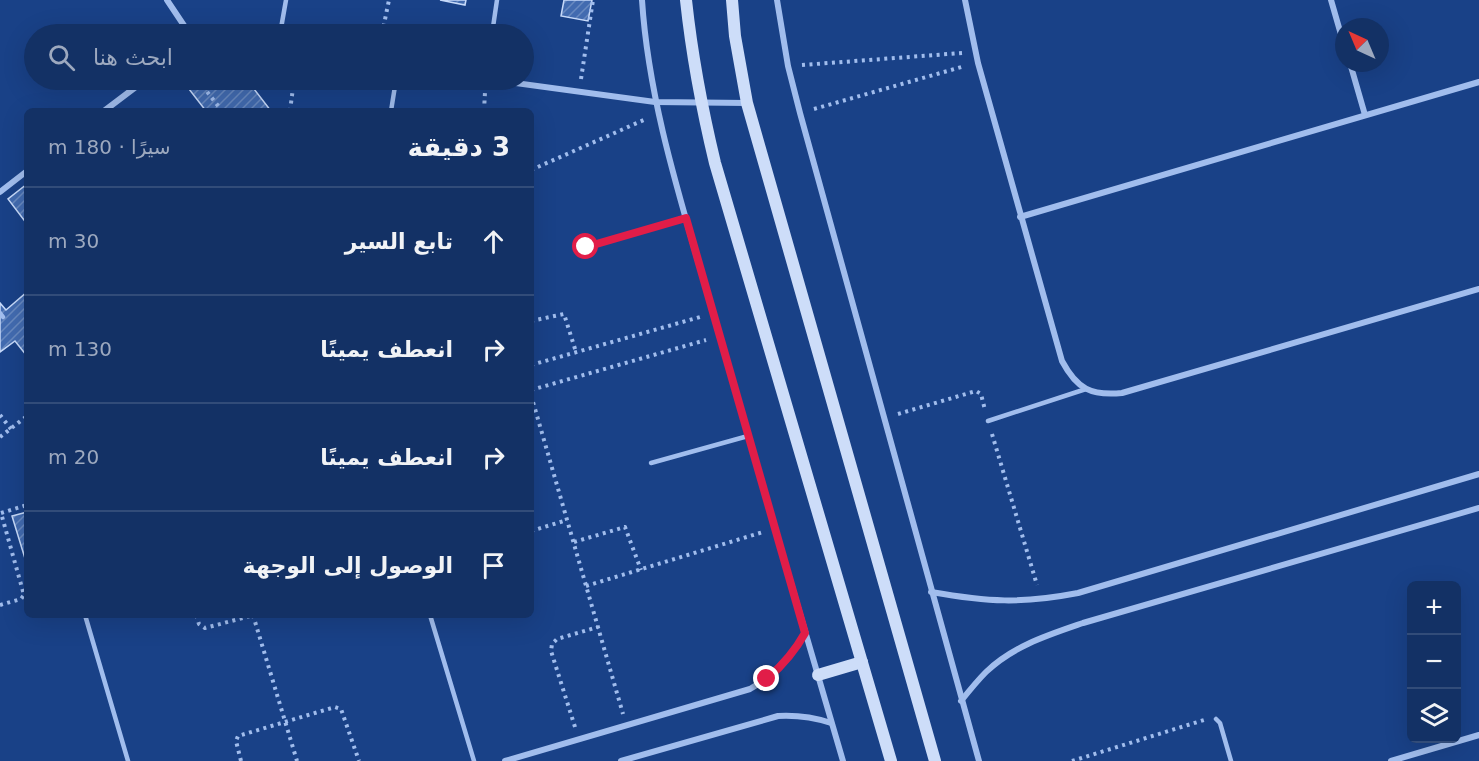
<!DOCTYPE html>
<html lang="ar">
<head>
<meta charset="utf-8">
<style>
  body { margin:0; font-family:"DejaVu Sans",Cairo,sans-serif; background:#1c396b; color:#f1f3f6; direction:rtl }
  .controls { position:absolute; right:18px; bottom:18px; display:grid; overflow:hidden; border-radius:9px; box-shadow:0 6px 24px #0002 }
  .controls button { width:54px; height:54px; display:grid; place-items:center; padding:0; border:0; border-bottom:2px solid #324c79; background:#133165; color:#f1f3f6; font:30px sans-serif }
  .compass { position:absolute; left:1335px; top:18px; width:54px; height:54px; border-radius:50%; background:#133165; box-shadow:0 6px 24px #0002; rotate:316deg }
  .stop { position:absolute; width:18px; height:18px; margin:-14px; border:4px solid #e11d48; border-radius:50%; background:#fff }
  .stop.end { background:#e11d48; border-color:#fff; box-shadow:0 2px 6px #0008 }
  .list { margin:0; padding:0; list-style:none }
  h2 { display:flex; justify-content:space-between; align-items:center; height:78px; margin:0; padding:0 24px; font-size:26px }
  h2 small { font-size:20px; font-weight:400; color:#9da9bf }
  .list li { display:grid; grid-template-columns:39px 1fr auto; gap:18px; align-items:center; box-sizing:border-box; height:108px; padding:0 24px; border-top:2px solid #324c79 }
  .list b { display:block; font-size:22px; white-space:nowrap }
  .list em { font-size:20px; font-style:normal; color:#9da9bf }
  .icon { flex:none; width:33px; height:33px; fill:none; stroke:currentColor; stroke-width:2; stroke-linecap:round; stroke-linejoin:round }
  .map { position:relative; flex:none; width:1479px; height:761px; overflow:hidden; direction:ltr }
  .search { position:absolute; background:#133165; box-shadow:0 6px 24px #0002; left:24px; top:24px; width:510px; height:66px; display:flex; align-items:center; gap:15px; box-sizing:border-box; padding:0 21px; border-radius:33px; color:#9da9bf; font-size:22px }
  .panel { position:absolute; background:#133165; box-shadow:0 6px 24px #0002; left:24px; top:108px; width:510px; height:510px; border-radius:9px; direction:rtl }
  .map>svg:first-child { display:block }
  .building { fill:url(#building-hatch); stroke:#c6d9f9; stroke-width:1.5 }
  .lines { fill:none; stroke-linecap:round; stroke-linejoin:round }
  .path { stroke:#a1bded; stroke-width:4; stroke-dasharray:3 4.5; stroke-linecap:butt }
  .lane { stroke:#a1bded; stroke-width:4.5 }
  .street { stroke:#a1bded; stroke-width:6 }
  .secondary { stroke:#cdddf9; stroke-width:12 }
  .route { stroke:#e11d48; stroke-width:8 }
</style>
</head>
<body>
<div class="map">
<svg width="1479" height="761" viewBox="0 0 1479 761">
  <defs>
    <pattern id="building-hatch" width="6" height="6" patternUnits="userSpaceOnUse" patternTransform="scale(1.5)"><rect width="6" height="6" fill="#426bb0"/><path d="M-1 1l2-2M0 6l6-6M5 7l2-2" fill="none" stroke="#6889c0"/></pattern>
  </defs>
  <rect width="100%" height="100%" fill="#194187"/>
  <!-- building -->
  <g class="building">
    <polygon points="440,0 466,0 465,5"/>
    <polygon points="564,0 592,0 588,21 561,16"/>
    <polygon points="182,80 247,80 271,111 206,111"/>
    <polygon points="27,184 27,224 8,199"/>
    <polygon points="27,292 27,356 15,341 0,352 0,303 6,310"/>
    <polygon points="27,512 27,565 12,516"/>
  </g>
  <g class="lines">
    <!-- path -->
    <g class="path">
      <polyline points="382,34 389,0"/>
      <polyline points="802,65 962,53"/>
      <polyline points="581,79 593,0"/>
      <polyline points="198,80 222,111"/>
      <polyline points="814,109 965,66"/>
      <polyline points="290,111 294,80"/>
      <polyline points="484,111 485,92"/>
      <polyline points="531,170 646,119"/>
      <polyline points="531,321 564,314 576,352"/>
      <polyline points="531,365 700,317"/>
      <polyline points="531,390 706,340"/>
      <polyline points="531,395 623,714"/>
      <polyline points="898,414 976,391 981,394 985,410"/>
      <polyline points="0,415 11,429"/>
      <polyline points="992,434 1037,585"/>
      <polyline points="0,437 27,416"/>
      <polyline points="1,513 27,505"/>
      <polyline points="531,531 567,520"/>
      <polyline points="574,542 625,527 641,570"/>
      <polyline points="586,586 763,532"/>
      <polyline points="0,605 21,599 24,595 1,513"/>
      <polyline points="196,615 199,624 205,628 254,615"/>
      <polyline points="253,615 297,761"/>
      <polyline points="575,727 551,651 552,644 557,639 598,627"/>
      <polyline points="241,761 236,741 238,736 335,707 341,709 359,761"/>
      <polyline points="1072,761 1204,720"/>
    </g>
    <!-- lane -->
    <g class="lane">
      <polyline points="280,34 286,0"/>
      <polyline points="492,34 497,0"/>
      <polyline points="391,111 396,80"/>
      <polyline points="586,247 686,217"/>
      <polyline points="0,313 3,317"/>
      <polyline points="988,421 1086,389"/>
      <polyline points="651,463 748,436"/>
      <polyline points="85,615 128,761"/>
      <polyline points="430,615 474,761"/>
      <polyline points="1216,719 1220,723 1231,761"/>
    </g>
    <!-- street -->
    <g class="street">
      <polyline points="167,0 185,27 186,34"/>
      <path d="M642,0c7,107 42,210 71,313 43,149 86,299 130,448"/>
      <polyline points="777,0 788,66 800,113 979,761"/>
      <path d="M965,0l13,63 84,298c15,28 29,35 60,32l357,-104"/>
      <polyline points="1331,0 1344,45"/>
      <polyline points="1350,63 1365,115"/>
      <polyline points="493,80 655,102 747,103"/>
      <polyline points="104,111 145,80"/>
      <polyline points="0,192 27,171"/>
      <polyline points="1020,217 1479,82"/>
      <path d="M931,592c57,10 90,12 147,1l401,-119"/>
      <path d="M961,701c8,-10 16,-20 25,-29 27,-26 62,-37 97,-49l396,-115"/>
      <path d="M505,761l245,-72c25,-15 41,-32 55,-56"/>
      <path d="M621,761l157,-45c19,-1 35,1 53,7"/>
      <polyline points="1391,761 1479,735"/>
    </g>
    <!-- secondary -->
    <g class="secondary">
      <path d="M686,0c6,56 16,109 29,163l176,598"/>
      <polyline points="732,0 735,36 747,103 935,761"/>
      <polyline points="818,675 862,662"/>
    </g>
  </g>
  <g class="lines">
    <!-- route -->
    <path class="route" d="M586,247l100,-29 119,415c-10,18 -22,32 -38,46"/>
  </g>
</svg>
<div class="controls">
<button>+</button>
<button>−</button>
<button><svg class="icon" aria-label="layers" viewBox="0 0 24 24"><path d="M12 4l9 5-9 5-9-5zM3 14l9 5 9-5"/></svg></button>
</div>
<svg class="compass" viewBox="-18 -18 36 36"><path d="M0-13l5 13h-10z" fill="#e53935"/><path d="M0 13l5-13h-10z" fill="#9da9bf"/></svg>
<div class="stop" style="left:586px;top:247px"></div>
<div class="stop end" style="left:767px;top:679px"></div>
<div class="search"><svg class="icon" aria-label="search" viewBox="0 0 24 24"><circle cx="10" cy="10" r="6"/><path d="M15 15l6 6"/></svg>ابحث هنا</div>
<section class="panel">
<h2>3 دقيقة<small>سيرًا · 180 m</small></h2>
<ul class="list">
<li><svg class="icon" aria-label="ahead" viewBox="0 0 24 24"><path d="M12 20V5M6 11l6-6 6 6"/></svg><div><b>تابع السير</b></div><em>30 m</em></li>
<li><svg class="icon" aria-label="right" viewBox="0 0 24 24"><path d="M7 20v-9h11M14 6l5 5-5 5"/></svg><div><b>انعطف يمينًا</b></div><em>130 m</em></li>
<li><svg class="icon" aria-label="right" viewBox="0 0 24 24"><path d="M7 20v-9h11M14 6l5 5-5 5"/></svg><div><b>انعطف يمينًا</b></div><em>20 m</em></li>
<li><svg class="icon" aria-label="arrive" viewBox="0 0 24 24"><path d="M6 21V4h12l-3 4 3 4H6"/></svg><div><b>الوصول إلى الوجهة</b></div></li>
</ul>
</section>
</div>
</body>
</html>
